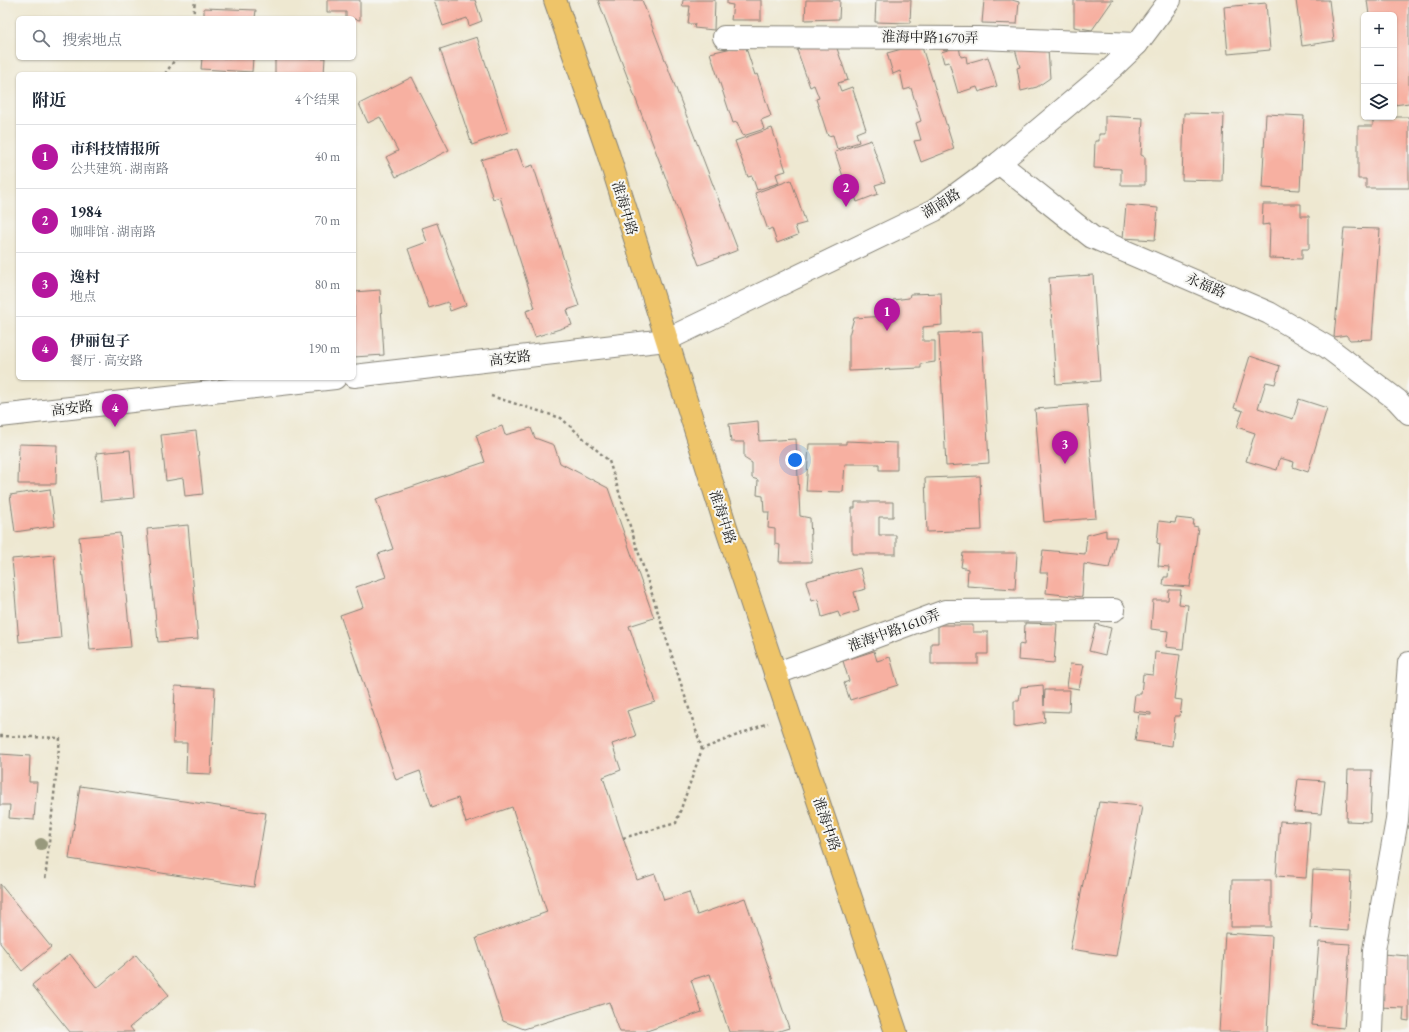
<!DOCTYPE html>
<html lang="zh">
<head>
<meta charset="utf-8">
<style>
  body { margin:0; font-family:"EB Garamond","Noto Serif SC",serif; background:#f6f6f7; color:#1f2937 }
  .controls { position:absolute; right:12px; top:12px; display:grid; overflow:hidden; border-radius:6px; box-shadow:0 1px 3px #0004 }
  .controls button { width:36px; height:36px; display:grid; place-items:center; padding:0; border:0; border-bottom:1px solid #e0e1e3; background:#fff; color:#1f2937; font:20px sans-serif }
  .you { position:absolute; left:795px; top:460px; width:14px; height:14px; margin:-10px; border:3px solid #fff; border-radius:50%; background:#1a73e8; box-shadow:0 0 0 6px #1a73e833 }
  .badge { display:grid; place-items:center; width:26px; height:26px; border-radius:50%; background:#b5179e; color:#fff; font-size:13px; font-weight:700 }
  .pin { position:absolute; translate:-50% -33px; filter:drop-shadow(0 1px 2px #0008) }
  .pin::after { content:''; position:absolute; top:21px; width:14px; height:12px; background:inherit; clip-path:polygon(0 0,100% 0,50% 100%) }
  .list { margin:0; padding:0; list-style:none }
  h2 { display:flex; justify-content:space-between; align-items:center; height:52px; margin:0; padding:0 16px; font-size:17px }
  h2 small { font-size:13px; font-weight:400; color:#747a83 }
  .list li { display:grid; grid-template-columns:26px 1fr auto; gap:12px; align-items:center; box-sizing:border-box; height:64px; padding:0 16px; border-top:1px solid #e0e1e3 }
  .list b { display:block; font-size:15px; white-space:nowrap }
  .list p { margin:0; font-size:13px; white-space:nowrap; color:#747a83 }
  .list em { font-size:13px; font-style:normal; color:#747a83 }
  .icon { flex:none; width:22px; height:22px; fill:none; stroke:currentColor; stroke-width:2; stroke-linecap:round; stroke-linejoin:round }
  .map { position:relative; flex:none; width:1409px; height:1032px; overflow:hidden }
  .search { position:absolute; background:#fff; box-shadow:0 1px 3px #0004; left:16px; top:16px; width:340px; height:44px; display:flex; align-items:center; gap:10px; box-sizing:border-box; padding:0 14px; border-radius:6px; color:#747a83; font-size:15px }
  .panel { position:absolute; background:#fff; box-shadow:0 1px 3px #0004; left:16px; top:72px; width:340px; height:308px; border-radius:6px }
  .map>svg:first-child { display:block }
  .building { fill:#f7b0a1 }
  .lines { fill:none; stroke-linecap:round; stroke-linejoin:round }
  .minor-casing { stroke:#858276; stroke-width:24 }
  .major-casing { stroke:#858276; stroke-width:24 }
  .path { stroke:#858276; stroke-width:2.5; stroke-dasharray:3 3; stroke-linecap:butt }
  .minor { stroke:#fff; stroke-width:22 }
  .major { stroke:#eec469; stroke-width:22 }
  .tree { fill:#98997d }
  .labels { text-anchor:middle; dominant-baseline:central; stroke-width:4; stroke-linejoin:round; paint-order:stroke }
  .street-label { font-size:14px; fill:#1c1c1c; stroke:#f6f6f2 }
</style>
</head>
<body>
<div class="map">
<svg width="1409" height="1032" viewBox="0 0 1409 1032">
  <rect width="100%" height="100%" fill="#f6f6f2"/>
  <filter id="ink" filterUnits="userSpaceOnUse"><feTurbulence type="fractalNoise" baseFrequency=".025" numOctaves="2"/><feDisplacementMap in="SourceGraphic" scale="8" xChannelSelector="R" yChannelSelector="G"/><feConvolveMatrix kernelMatrix="1 2 1 2 8 2 1 2 1" color-interpolation-filters="sRGB"/></filter>
  <filter id="wash" filterUnits="userSpaceOnUse"><feTurbulence type="fractalNoise" baseFrequency=".012" numOctaves="4" result="noise"/><feDisplacementMap in="SourceGraphic" scale="16" xChannelSelector="R" yChannelSelector="G"/><feGaussianBlur stdDeviation="0.9" result="paint"/><feColorMatrix in="noise" values="0 0 0 0 0 0 0 0 0 0 0 0 0 0 0 0 0 1.4 0 .05"/><feComposite in="paint" operator="in"/></filter>
  <g filter="url(#wash)">
    <rect width="100%" height="100%" fill="#eee8d1"/>
    <g id="blocks">
      <!-- building -->
      <g class="building">
        <polygon points="327,0 360,0 360,20 346,18 346,12 327,12"/>
        <polygon points="434,0 475,0 482,21 469,26 467,18 443,26"/>
        <polygon points="598,0 642,0 738,250 699,265"/>
        <polygon points="683,0 715,0 714,30 694,28 695,24 688,24 690,6 682,6"/>
        <polygon points="727,0 761,0 761,20 731,20 733,5 727,4"/>
        <polygon points="806,0 840,0 839,19 805,20"/>
        <polygon points="876,0 911,0 910,23 875,22"/>
        <polygon points="984,0 1012,0 1019,2 1017,24 982,23"/>
        <polygon points="1074,0 1113,0 1092,30 1074,27"/>
        <polygon points="1296,0 1329,0 1334,41 1302,46"/>
        <polygon points="1367,0 1409,0 1409,103 1394,105 1394,15 1369,15"/>
        <polygon points="1266,3 1270,50 1228,54 1224,7"/>
        <polygon points="204,8 256,10 255,18 204,18"/>
        <polygon points="477,37 508,132 472,145 440,49"/>
        <polygon points="833,37 848,80 838,83 841,91 852,87 866,129 856,133 859,142 837,149 833,135 828,136 816,99 819,98 814,85 810,87 797,50"/>
        <polygon points="921,44 954,149 921,162 914,141 921,140 916,123 921,121 911,88 904,90 900,71 893,74 887,53"/>
        <polygon points="745,45 755,75 757,74 771,116 761,120 764,129 743,136 737,122 733,123 710,53"/>
        <polygon points="959,47 961,57 966,56 967,63 988,57 997,86 979,92 977,87 958,93 949,62 944,63 941,52"/>
        <polygon points="1015,49 1048,50 1050,78 1037,87 1021,91 1017,68 1020,67"/>
        <polygon points="202,58 253,58 252,72 201,69"/>
        <polygon points="275,58 325,58 324,74 275,74"/>
        <polygon points="412,77 449,150 396,177 386,157 398,151 380,117 368,123 359,104"/>
        <polygon points="1184,113 1224,114 1222,181 1182,180"/>
        <polygon points="1266,114 1304,116 1300,190 1262,188"/>
        <polygon points="1105,116 1143,118 1141,155 1145,157 1145,185 1121,185 1121,169 1094,168 1095,141 1099,141 1099,134 1105,134"/>
        <polygon points="1373,117 1409,117 1409,188 1366,188 1366,179 1358,179 1358,126 1373,126"/>
        <polygon points="772,128 786,171 776,174 779,183 757,190 752,176 748,177 735,141"/>
        <polygon points="871,140 885,182 875,185 878,194 857,202 852,187 847,189 835,152"/>
        <polygon points="517,149 524,168 533,165 579,306 567,310 572,325 535,337 526,311 535,308 500,197 493,199 481,160"/>
        <polygon points="791,180 806,223 795,226 798,235 777,243 772,228 768,230 755,193"/>
        <polygon points="1263,204 1301,204 1301,216 1309,216 1309,249 1302,249 1302,259 1269,258 1270,224 1262,225"/>
        <polygon points="1126,205 1158,208 1155,240 1123,238"/>
        <polygon points="437,223 466,305 450,311 448,302 429,308 408,249 427,242 422,228"/>
        <polygon points="1344,228 1380,229 1372,339 1350,340 1346,335 1334,337"/>
        <polygon points="1093,275 1100,381 1056,384 1049,278"/>
        <polygon points="380,290 384,355 354,357 354,292"/>
        <polygon points="941,293 942,325 923,327 923,341 935,341 935,362 921,364 921,368 849,371 849,335 854,318 887,316 893,300 909,298 910,294"/>
        <polygon points="982,331 989,463 946,466 939,333"/>
        <polygon points="1250,356 1280,366 1275,384 1266,382 1258,408 1293,419 1299,399 1327,408 1308,472 1293,467 1294,462 1280,458 1277,470 1246,461 1255,433 1237,427 1243,411 1234,408"/>
        <polygon points="1087,405 1096,518 1044,522 1035,409"/>
        <polygon points="758,421 759,441 796,439 800,516 810,518 812,562 779,562 780,545 775,544 775,529 768,528 769,512 764,512 763,496 757,495 758,480 752,478 752,463 744,458 744,442 731,442 729,424"/>
        <polygon points="502,426 505,435 531,428 535,438 554,445 560,463 608,488 654,618 629,626 655,702 627,711 636,736 612,744 621,770 603,777 637,880 655,874 664,900 689,892 697,915 745,898 789,1028 776,1032 729,1032 710,974 691,980 702,1012 644,1032 620,1032 609,1002 524,1029 503,1021 476,938 547,912 512,807 466,823 458,798 432,807 420,771 396,780 340,615 363,607 356,587 386,577 378,554 393,549 376,499 485,462 476,435"/>
        <polygon points="196,431 203,494 185,496 183,478 166,481 161,435"/>
        <polygon points="846,441 897,443 897,470 879,470 879,464 845,464 843,492 806,491 809,444 846,444"/>
        <polygon points="19,444 57,445 56,484 18,484"/>
        <polygon points="130,450 134,498 101,501 96,453"/>
        <polygon points="980,476 982,530 927,532 925,478"/>
        <polygon points="50,489 55,526 15,532 10,495"/>
        <polygon points="855,502 893,502 893,517 879,517 879,535 896,535 896,554 852,554 852,508 855,508"/>
        <polygon points="1176,518 1194,520 1193,526 1198,527 1190,587 1163,585 1164,577 1168,577 1169,567 1158,566 1160,544 1157,543 1159,521 1175,523"/>
        <polygon points="188,525 198,639 158,642 147,529"/>
        <polygon points="1106,530 1106,537 1117,537 1109,568 1084,564 1082,597 1046,593 1048,573 1040,573 1043,550 1085,554 1087,535"/>
        <polygon points="120,533 131,647 90,650 79,537"/>
        <polygon points="963,553 1017,553 1015,589 967,586 968,569 961,567"/>
        <polygon points="54,555 61,638 19,642 12,559"/>
        <polygon points="860,568 866,589 854,592 859,611 840,617 838,612 822,617 818,599 812,601 806,581"/>
        <polygon points="1169,590 1181,590 1179,604 1188,605 1183,649 1166,647 1168,631 1151,629 1153,600 1168,600"/>
        <polygon points="1025,623 1057,624 1054,663 1018,660 1019,644 1024,645"/>
        <polygon points="1096,624 1111,628 1105,655 1089,651"/>
        <polygon points="938,625 973,625 973,632 988,632 988,654 978,654 978,664 931,664 931,643 938,643"/>
        <polygon points="874,651 877,661 890,657 898,685 850,700 844,683 849,681 843,661"/>
        <polygon points="1155,652 1180,655 1174,699 1182,700 1180,716 1175,716 1172,746 1135,741 1139,714 1151,715 1151,713 1133,711 1135,694 1141,694 1143,674 1153,675"/>
        <polygon points="1070,664 1084,665 1079,689 1067,687"/>
        <polygon points="1043,685 1044,706 1045,690 1070,690 1069,712 1044,711 1045,722 1014,727 1014,701 1019,701 1021,687"/>
        <polygon points="175,686 215,688 211,774 186,773 187,743 173,743"/>
        <polygon points="0,754 30,756 29,782 37,782 34,820 9,818 10,805 0,805"/>
        <polygon points="1348,770 1372,770 1370,822 1346,821"/>
        <polygon points="1298,779 1325,781 1321,814 1294,812"/>
        <polygon points="80,786 266,813 254,887 69,859"/>
        <polygon points="1099,802 1142,806 1116,956 1070,949"/>
        <polygon points="1280,821 1310,823 1306,878 1276,876"/>
        <polygon points="1313,870 1351,872 1348,931 1310,928"/>
        <polygon points="1232,880 1271,880 1271,927 1231,927"/>
        <polygon points="0,884 51,947 22,971 0,943"/>
        <polygon points="1225,933 1272,936 1267,1032 1219,1032"/>
        <polygon points="1319,942 1350,944 1344,1028 1312,1025"/>
        <polygon points="70,954 97,988 136,955 169,995 130,1027 134,1032 70,1032 32,985"/>
        <polygon points="1382,954 1409,956 1409,1021 1403,1020 1404,1008 1379,1007"/>
      </g>
    </g>
  </g>
  <g filter="url(#ink)">
    <use href="#blocks" fill-opacity="0" stroke="#858276" stroke-width="1"/>
    <g class="lines">
      <!-- minor casing -->
      <g class="minor-casing">
        <g id="minor">
          <polyline points="724,37 978,38 1137,44"/>
          <polyline points="999,163 1092,237 1269,313 1327,347 1397,400 1409,413"/>
          <polyline points="354,376 666,340 935,210 999,163 1112,68 1137,44 1170,0"/>
          <polyline points="0,416 335,378"/>
          <polyline points="775,674 945,611 1114,610"/>
          <polyline points="1371,1032 1374,950 1397,820 1409,663"/>
        </g>
      </g>
      <!-- major casing -->
      <g class="major-casing">
        <polyline id="major" points="555,0 607,150 726,527 896,1032"/>
      </g>
      <!-- path -->
      <g class="path">
        <polyline points="193,18 195,0"/>
        <polyline points="165,74 176,58"/>
        <polyline points="491,396 561,418 609,461 702,749"/>
        <polyline points="0,736 60,738 45,881"/>
        <polyline points="623,838 676,823 702,749 768,723"/>
      </g>
      <!-- minor -->
      <use href="#minor" class="minor"/>
      <!-- major -->
      <use href="#major" class="major"/>
    </g>
    <!-- trees -->
    <circle class="tree" cx="41" cy="844" r="6"/>
  </g>
  <g class="labels">
    <!-- street labels -->
    <g class="street-label">
      <text transform="translate(930 37) rotate(1)">淮海中路1670弄</text>
      <text transform="translate(941 203) rotate(-32)">湖南路</text>
      <text transform="translate(625 208) rotate(73)">淮海中路</text>
      <text transform="translate(1206 285) rotate(23)">永福路</text>
      <text transform="translate(510 358) rotate(-7)">高安路</text>
      <text transform="translate(72 408) rotate(-7)">高安路</text>
      <text transform="translate(723 517) rotate(72)">淮海中路</text>
      <text transform="translate(894 630) rotate(-20)">淮海中路1610弄</text>
      <text transform="translate(827 824) rotate(71)">淮海中路</text>
    </g>
  </g>
</svg>
<div class="controls">
<button>+</button>
<button>−</button>
<button><svg class="icon" aria-label="layers" viewBox="0 0 24 24"><path d="M12 4l9 5-9 5-9-5zM3 14l9 5 9-5"/></svg></button>
</div>
<div class="you"></div>
<div class="pin badge" style="left:887px;top:331px">1</div>
<div class="pin badge" style="left:846px;top:207px">2</div>
<div class="pin badge" style="left:1065px;top:464px">3</div>
<div class="pin badge" style="left:115px;top:427px">4</div>
<div class="search"><svg class="icon" aria-label="search" viewBox="0 0 24 24"><circle cx="10" cy="10" r="6"/><path d="M15 15l6 6"/></svg>搜索地点</div>
<section class="panel">
<h2>附近<small>4个结果</small></h2>
<ul class="list">
<li><span class="badge">1</span><div><b>市科技情报所</b><p>公共建筑 · 湖南路</p></div><em>40 m</em></li>
<li><span class="badge">2</span><div><b>1984</b><p>咖啡馆 · 湖南路</p></div><em>70 m</em></li>
<li><span class="badge">3</span><div><b>逸村</b><p>地点</p></div><em>80 m</em></li>
<li><span class="badge">4</span><div><b>伊丽包子</b><p>餐厅 · 高安路</p></div><em>190 m</em></li>
</ul>
</section>
</div>
</body>
</html>
